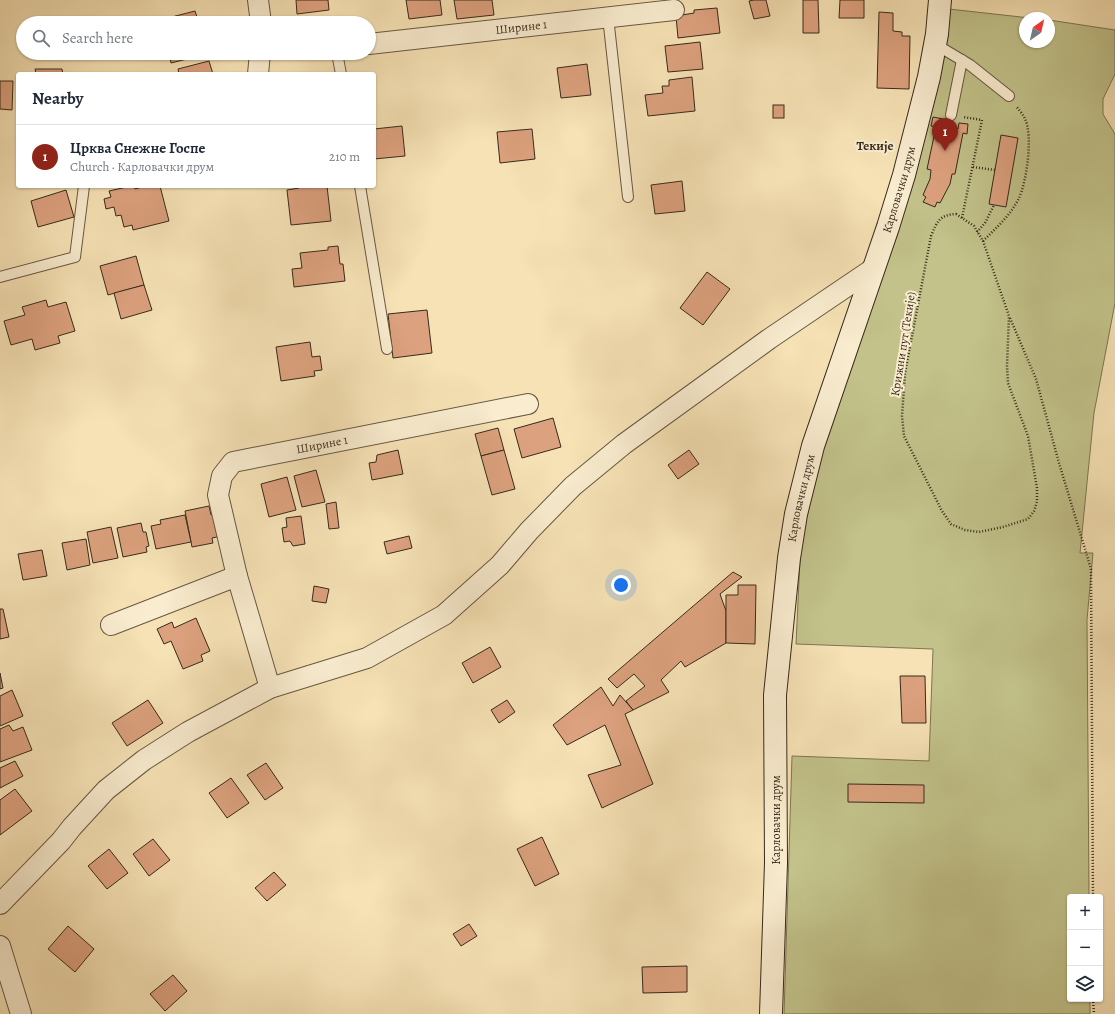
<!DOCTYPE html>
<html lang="en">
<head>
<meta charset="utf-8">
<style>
  body { margin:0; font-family:Alegreya,serif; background:#f6f6f7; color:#1f2937 }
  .controls { position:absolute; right:12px; bottom:12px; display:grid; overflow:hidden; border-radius:4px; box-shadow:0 1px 3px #0004 }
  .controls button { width:36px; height:36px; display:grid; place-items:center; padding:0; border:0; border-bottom:1px solid #e0e1e3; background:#fff; color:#1f2937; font:20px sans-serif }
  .compass { position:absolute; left:1019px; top:12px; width:36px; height:36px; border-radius:50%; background:#fff; box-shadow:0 1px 3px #0004; rotate:34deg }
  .you { position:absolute; left:621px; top:585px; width:14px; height:14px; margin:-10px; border:3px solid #fff; border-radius:50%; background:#1a73e8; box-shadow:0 0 0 6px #1a73e833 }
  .badge { display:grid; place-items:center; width:26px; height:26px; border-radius:50%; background:#8f2418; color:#fff; font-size:13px; font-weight:700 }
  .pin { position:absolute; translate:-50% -33px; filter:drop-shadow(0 1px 2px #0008) }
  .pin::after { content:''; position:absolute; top:21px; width:14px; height:12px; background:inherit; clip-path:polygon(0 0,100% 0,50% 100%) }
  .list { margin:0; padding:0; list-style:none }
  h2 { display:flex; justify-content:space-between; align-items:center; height:52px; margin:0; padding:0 16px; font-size:17px }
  h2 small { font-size:13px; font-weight:400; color:#747a83 }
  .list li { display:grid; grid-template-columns:26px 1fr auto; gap:12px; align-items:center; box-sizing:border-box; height:64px; padding:0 16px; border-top:1px solid #e0e1e3 }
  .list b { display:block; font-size:15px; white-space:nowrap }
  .list p { margin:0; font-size:13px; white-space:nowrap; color:#747a83 }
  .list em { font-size:13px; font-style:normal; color:#747a83 }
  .icon { flex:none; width:22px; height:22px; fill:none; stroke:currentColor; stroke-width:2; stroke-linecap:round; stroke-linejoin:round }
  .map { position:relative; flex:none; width:1115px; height:1014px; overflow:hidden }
  .search { position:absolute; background:#fff; box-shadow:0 1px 3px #0004; left:16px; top:16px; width:360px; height:44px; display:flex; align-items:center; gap:10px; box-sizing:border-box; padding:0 14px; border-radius:22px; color:#747a83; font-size:15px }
  .panel { position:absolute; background:#fff; box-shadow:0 1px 3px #0004; left:16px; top:72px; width:360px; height:116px; border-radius:4px }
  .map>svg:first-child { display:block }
  .green { fill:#c2c28a; stroke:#7d7652 }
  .building { fill:#dca17e; stroke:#382a1b }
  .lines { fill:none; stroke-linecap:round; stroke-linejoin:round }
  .lane-casing { stroke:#685842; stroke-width:12 }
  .street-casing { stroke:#685842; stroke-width:22 }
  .secondary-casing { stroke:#382a1b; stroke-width:24 }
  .path { stroke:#382a1b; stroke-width:2.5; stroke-dasharray:1 2; stroke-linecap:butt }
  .lane { stroke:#f9eccf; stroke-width:10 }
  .street { stroke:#f9eccf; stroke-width:20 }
  .secondary { stroke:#f9eccf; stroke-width:22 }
  .labels { text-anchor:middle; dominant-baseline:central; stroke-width:4; stroke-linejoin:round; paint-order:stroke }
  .street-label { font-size:12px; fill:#382a1b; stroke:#f9eccf }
  .neighbourhood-label { font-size:13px; font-weight:bold; fill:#382a1b; stroke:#f9eccf }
</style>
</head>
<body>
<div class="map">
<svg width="1115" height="1014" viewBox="0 0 1115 1014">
  <rect width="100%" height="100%" fill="#f6e2b5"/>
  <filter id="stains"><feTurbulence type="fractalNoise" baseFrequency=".005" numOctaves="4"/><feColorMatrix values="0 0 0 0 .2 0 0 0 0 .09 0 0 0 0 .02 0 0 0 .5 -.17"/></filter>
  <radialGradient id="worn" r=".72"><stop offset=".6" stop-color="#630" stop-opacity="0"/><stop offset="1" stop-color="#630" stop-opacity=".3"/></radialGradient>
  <!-- green -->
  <polygon class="green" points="949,9 1030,18 1025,18 1025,42 1049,42 1049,20 1115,30 1115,74 1103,99 1103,114 1115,134 1115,303 1094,413 1080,553 1093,553 1087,620 1089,897 1070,897 1070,999 1090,999 1090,1014 784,1014 792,756 929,761 933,649 796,644 800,559 806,520 823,451"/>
  <!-- building -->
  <g class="building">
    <polygon points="296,0 328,0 329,10 297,14"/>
    <polygon points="406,0 440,0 442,15 409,19"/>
    <polygon points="454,0 492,0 494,15 457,19"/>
    <polygon points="754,0 766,0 770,16 754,19 749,1"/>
    <polygon points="803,0 818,0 819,33 803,33"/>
    <polygon points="840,0 864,0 864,18 839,18"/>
    <polygon points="717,8 720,33 678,38 676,16 694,13 694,10"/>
    <polygon points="195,11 199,23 161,23 160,20"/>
    <polygon points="879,12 893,13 893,31 902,32 902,36 910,36 909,89 877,88"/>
    <polygon points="700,42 703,69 668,72 665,46"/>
    <polygon points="169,53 206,53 207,54 171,63"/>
    <polygon points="209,61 213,74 179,74 178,69"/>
    <polygon points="587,64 591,95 561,98 557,68"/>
    <polygon points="35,69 62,69 63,74 36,74"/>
    <polygon points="692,77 695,111 648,116 645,95 663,93 662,86 669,86 669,80"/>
    <polygon points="0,81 13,81 12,110 0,109"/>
    <rect x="773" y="105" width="11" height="13"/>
    <polygon points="933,117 943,119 941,125 958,129 959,123 968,124 967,134 963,133 955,174 952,174 950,184 940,203 937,202 935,207 923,202 926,197 923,195 930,179 931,170 927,169 936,127 931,126"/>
    <polygon points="402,126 405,156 374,159 374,129"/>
    <polygon points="532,129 535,159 500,163 497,132"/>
    <polygon points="1001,135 1018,138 1006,207 989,204"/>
    <polygon points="682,181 685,211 655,214 651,185"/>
    <polygon points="131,186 134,186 135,189 145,186 160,186 169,221 133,230 132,225 124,227 121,215 116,216 114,207 106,209 104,199 111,197 109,191"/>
    <polygon points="299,186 327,186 331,221 291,225 287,190 299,188"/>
    <polygon points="66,190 74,217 38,227 31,201"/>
    <polygon points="338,246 340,264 343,264 345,281 294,287 292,269 302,268 300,253 328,250 328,247"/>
    <polygon points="136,256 144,285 108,295 100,266"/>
    <polygon points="707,272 730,289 703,325 680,308"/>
    <polygon points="144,285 152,310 121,319 114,293"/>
    <polygon points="46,300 48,307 66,302 75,331 58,336 60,343 35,350 32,339 11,345 4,321 25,315 22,307"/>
    <polygon points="427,310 432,353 393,358 388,314"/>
    <polygon points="310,342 312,357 320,356 322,370 314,371 315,376 281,381 276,347"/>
    <polygon points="553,418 561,447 522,458 514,429"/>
    <polygon points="498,428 504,450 481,456 475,434"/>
    <polygon points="398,450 403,474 372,480 369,463 376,462 377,455"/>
    <polygon points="504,450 515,489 492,495 481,456"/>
    <polygon points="689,450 699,464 678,479 668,465"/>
    <polygon points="316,470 325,502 302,507 294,476"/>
    <polygon points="287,477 296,510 269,517 261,484"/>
    <polygon points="336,502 339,528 329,529 326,504"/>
    <polygon points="209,506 211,515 218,513 222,536 212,538 213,543 192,547 185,511"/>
    <polygon points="185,515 191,542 156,549 151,526 161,524 160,520"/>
    <polygon points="301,516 305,544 293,546 290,541 284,542 282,528 287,527 286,518"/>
    <polygon points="141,523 143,532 146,532 149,546 146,547 147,552 123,557 117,528"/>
    <polygon points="111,527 118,558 93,563 87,532"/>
    <polygon points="409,536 412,548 387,554 384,542"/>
    <polygon points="86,539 90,565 67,570 62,543"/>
    <polygon points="42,550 47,576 23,580 18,554"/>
    <polygon points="733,572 742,577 720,594 726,611 726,643 685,667 681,661 661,680 669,692 633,710 626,701 645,686 634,674 617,688 608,679"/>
    <polygon points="738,585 756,585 755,644 726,643 726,595 738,595"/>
    <polygon points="314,586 329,589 326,603 312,601"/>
    <polygon points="0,609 3,609 9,637 0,639"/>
    <polygon points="196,618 210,651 201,655 203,661 183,669 171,641 164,644 157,629 172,622 174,628"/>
    <polygon points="490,647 501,667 473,683 462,663"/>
    <polygon points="0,673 3,688 0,689"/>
    <polygon points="900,676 925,676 926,723 902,723"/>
    <polygon points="601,687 613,706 620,695 633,710 625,714 653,784 602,808 588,775 621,765 605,725 567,745 553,725"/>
    <polygon points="12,690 23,716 0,726 0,696"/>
    <polygon points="148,700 163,723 127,746 112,723"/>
    <polygon points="507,700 515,712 499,723 491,710"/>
    <polygon points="9,725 13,731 23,727 32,750 0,762 0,729"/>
    <polygon points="15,761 23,776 0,788 0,768"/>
    <polygon points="266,763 283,788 265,800 247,775"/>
    <polygon points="231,778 249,803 227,818 209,793"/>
    <polygon points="848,784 924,785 924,803 848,802"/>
    <polygon points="15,789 32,811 0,835 0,800"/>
    <polygon points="542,837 559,874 535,886 517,849"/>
    <polygon points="153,839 170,860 149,876 133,854"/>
    <polygon points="109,849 128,873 107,889 88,866"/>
    <polygon points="274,872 286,885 267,901 255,888"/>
    <polygon points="469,924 477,936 461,946 453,934"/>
    <polygon points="68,926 94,949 75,972 48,949"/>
    <polygon points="687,966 687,992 643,993 642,967"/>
    <polygon points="173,975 187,991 165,1011 150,994"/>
  </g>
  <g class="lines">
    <!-- lane casing -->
    <g class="lane-casing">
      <g id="lane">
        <polyline points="608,17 628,197"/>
        <polyline points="935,44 970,65 1009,96"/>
        <polyline points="337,53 341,74"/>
        <polyline points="951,115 962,60"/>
        <polyline points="360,186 387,349"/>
        <polyline points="0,277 75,257 84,186"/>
      </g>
    </g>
    <!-- street casing -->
    <g class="street-casing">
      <g id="street">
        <polyline points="258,0 261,23"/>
        <path id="s1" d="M369,44l305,-34"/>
        <polyline points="258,74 260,53"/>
        <path id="s2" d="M237,576l-19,-81 4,-19 11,-14 295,-58"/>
        <polyline points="111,625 237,576 270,688"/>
        <polyline points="0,904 61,841 72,827 106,790 144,760 188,732 270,688 367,658 444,615 500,565 529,531 573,486 624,444 769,339 874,268"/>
        <polyline points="0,946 21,1014"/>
      </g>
    </g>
    <!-- secondary casing -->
    <g class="secondary-casing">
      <g id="secondary">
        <path id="s3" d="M771,1014l5,-151 -1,-168 14,-137 7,-44 17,-68 75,-219 16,-52 25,-98 8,-43 3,-34"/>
      </g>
    </g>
    <!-- path -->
    <g class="path">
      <polyline points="973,167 995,170"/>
      <path d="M956,214l18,12 9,15 26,75 -2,50 1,17 20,53 9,52v14l-3,9 -6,8 -25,8 -24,5 -14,-2 -14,-6 -9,-13 -38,-75 -2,-20 3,-43 26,-137c6,-14 8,-21 25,-22z"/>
      <polyline points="962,218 982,120 963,117"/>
      <polyline points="977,232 985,223 994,205"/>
      <path d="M983,241c13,-13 28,-26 36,-43 8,-17 14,-63 6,-79 -2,-5 -6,-9 -9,-13"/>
      <polyline points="1010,318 1036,379 1059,463 1091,569 1093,897"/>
      <polyline points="1093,999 1094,1014"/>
    </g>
    <!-- lane -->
    <use href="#lane" class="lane"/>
    <!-- street -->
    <use href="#street" class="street"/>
    <!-- secondary -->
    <use href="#secondary" class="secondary"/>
  </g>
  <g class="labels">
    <!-- street labels -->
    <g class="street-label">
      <text stroke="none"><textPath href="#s1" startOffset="153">Ширине 1</textPath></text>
      <text stroke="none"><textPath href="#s3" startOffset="842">Карловачки друм</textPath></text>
      <text transform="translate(903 344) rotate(-81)">Крижни пут (Текије)</text>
      <text stroke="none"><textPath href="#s2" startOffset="211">Ширине 1</textPath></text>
      <text stroke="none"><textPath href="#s3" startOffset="518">Карловачки друм</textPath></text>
      <text transform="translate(776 820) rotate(-90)">Карловачки друм</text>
    </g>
    <!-- neighbourhood labels -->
    <g class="neighbourhood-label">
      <text x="875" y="145">Текије</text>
    </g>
  </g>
  <rect width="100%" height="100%" filter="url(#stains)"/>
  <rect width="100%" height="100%" fill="url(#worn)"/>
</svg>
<div class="controls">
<button>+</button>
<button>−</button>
<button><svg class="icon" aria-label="layers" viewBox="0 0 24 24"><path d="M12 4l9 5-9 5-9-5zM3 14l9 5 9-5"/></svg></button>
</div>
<svg class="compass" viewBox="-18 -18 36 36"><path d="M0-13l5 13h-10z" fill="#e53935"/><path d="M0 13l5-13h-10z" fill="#747a83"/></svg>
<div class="you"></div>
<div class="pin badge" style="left:945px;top:151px">1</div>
<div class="search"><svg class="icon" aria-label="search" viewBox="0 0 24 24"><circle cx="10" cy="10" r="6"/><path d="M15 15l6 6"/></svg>Search here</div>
<section class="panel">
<h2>Nearby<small></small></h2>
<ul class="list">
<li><span class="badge">1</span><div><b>Црква Снежне Госпе</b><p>Church · Карловачки друм</p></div><em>210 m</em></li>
</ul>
</section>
</div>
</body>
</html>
